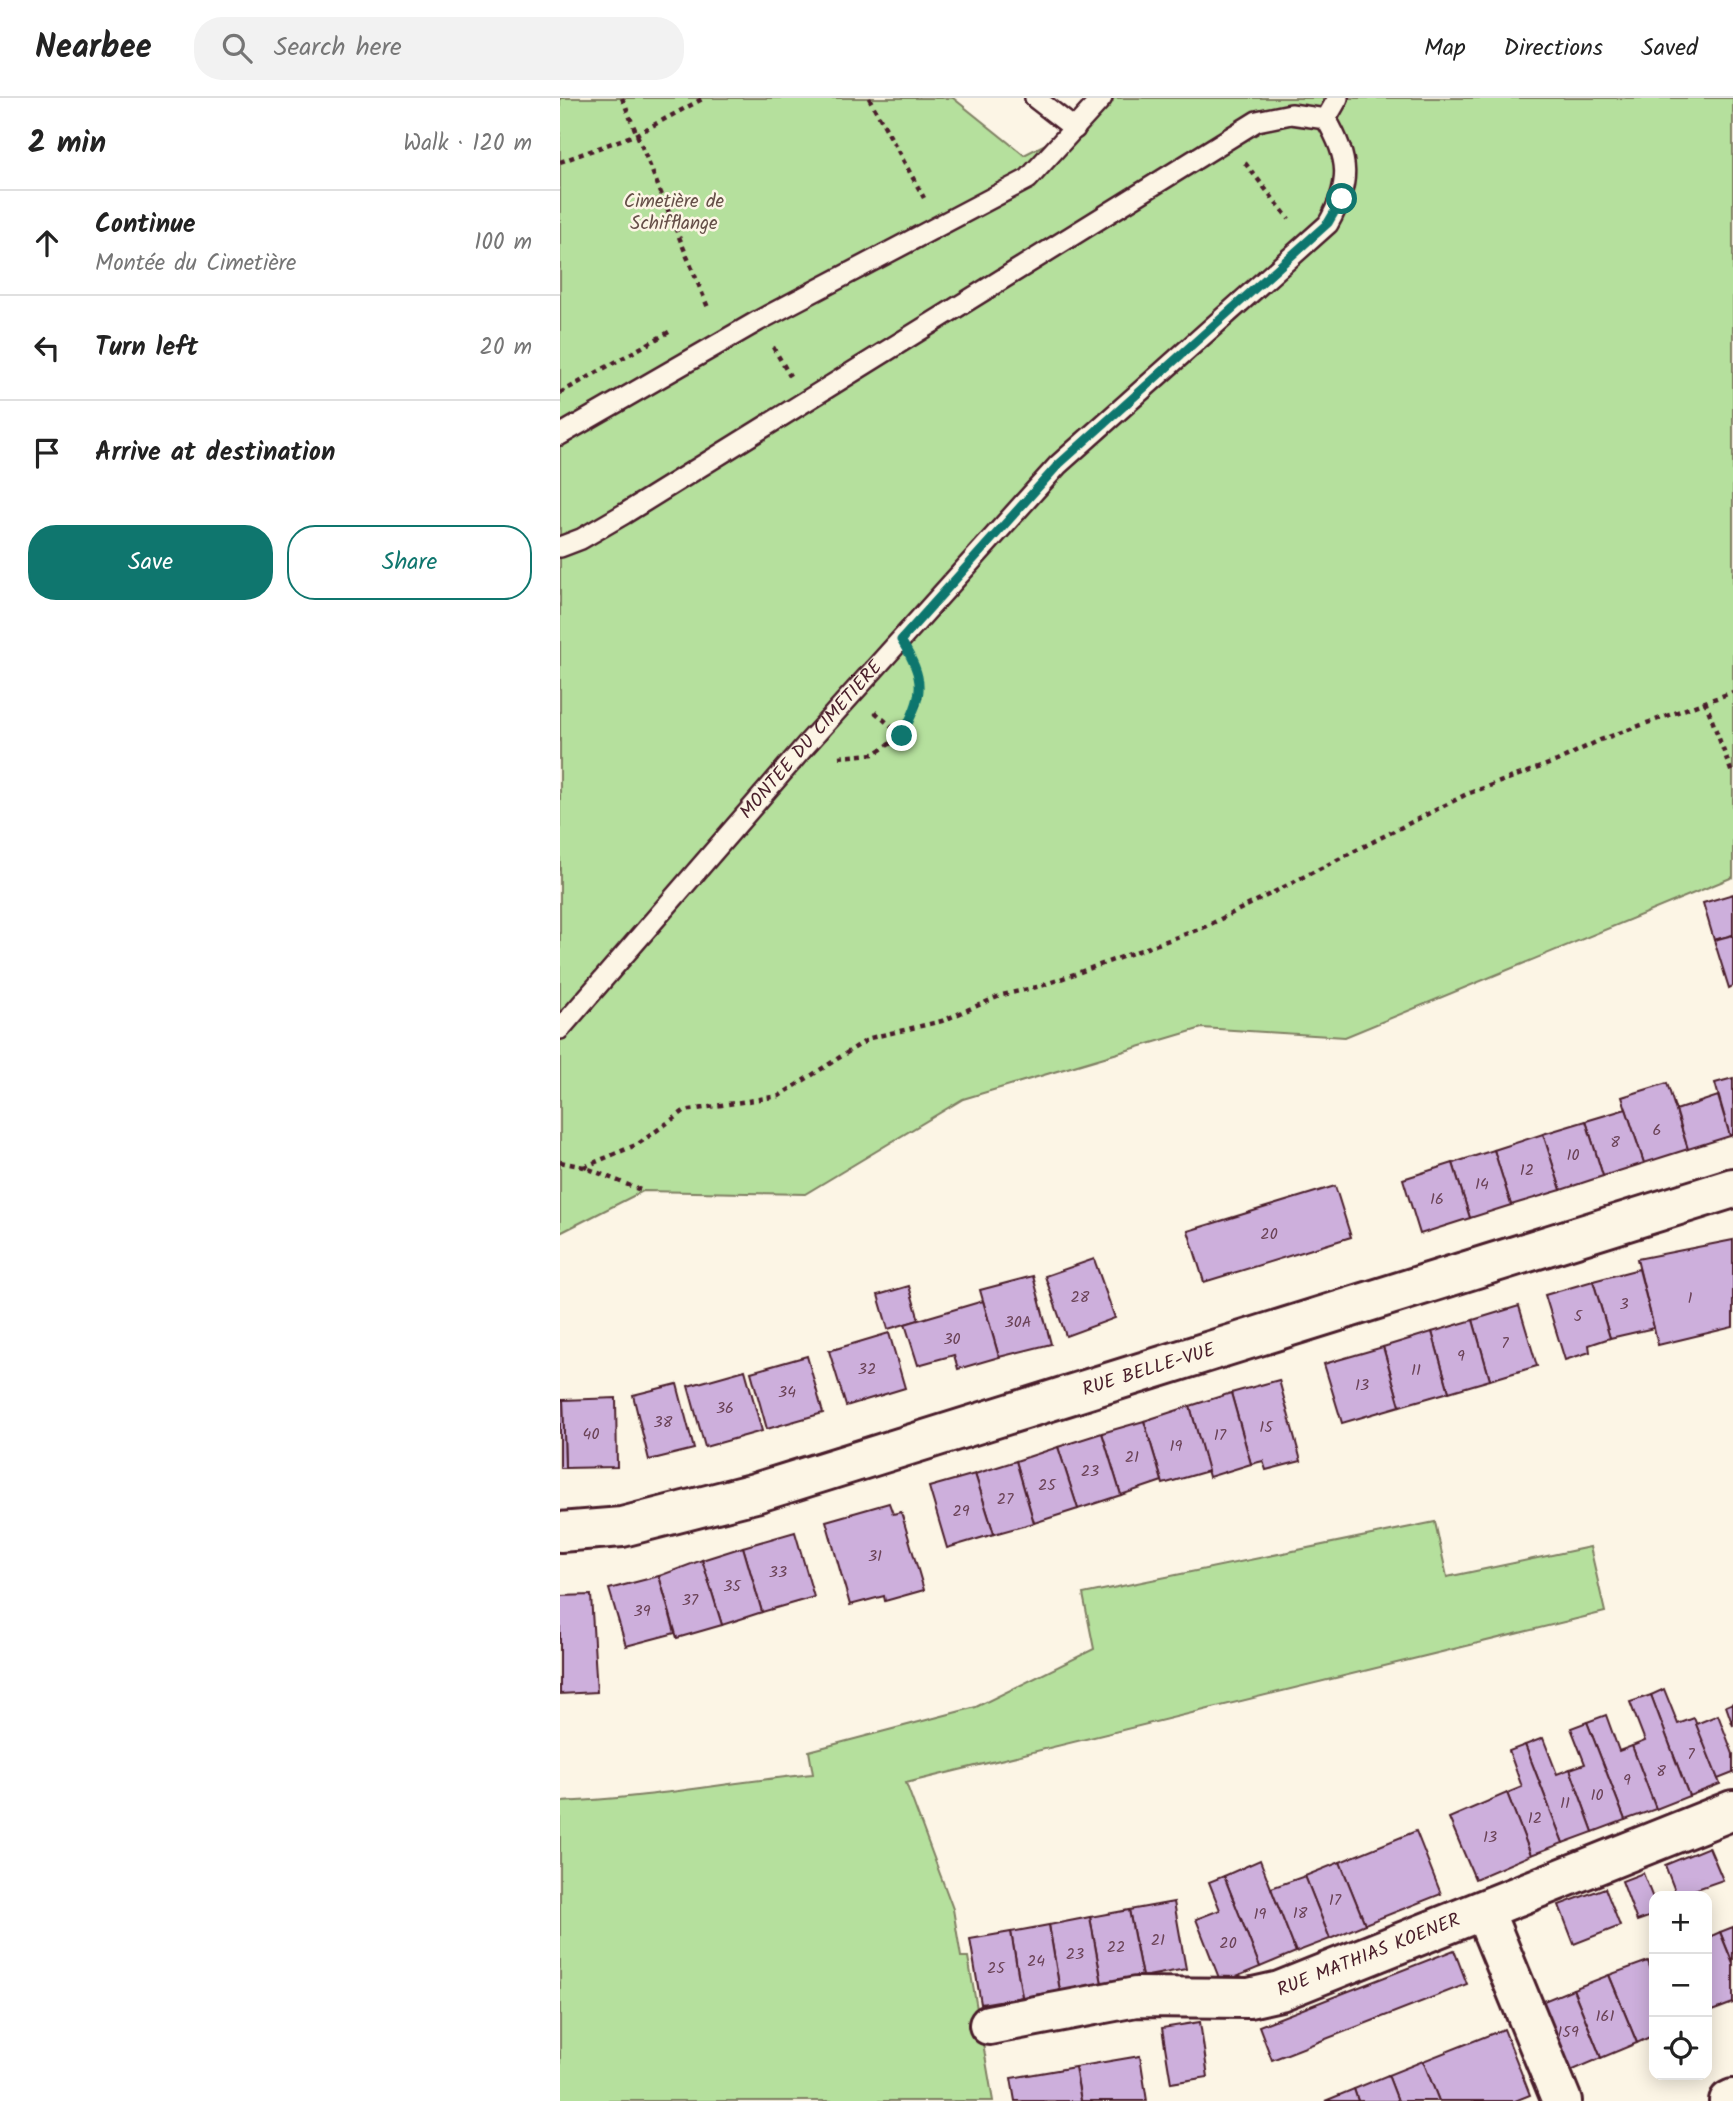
<!DOCTYPE html>
<html lang="en">
<head>
<meta charset="utf-8">
<style>
  body { margin:0; font-family:Kalam,sans-serif; background:#f2f2f2; color:#222 }
  .controls { position:absolute; right:21px; bottom:21px; display:grid; overflow:hidden; border-radius:14px; box-shadow:0 4px 18px #0003 }
  .controls button { width:63px; height:63px; display:grid; place-items:center; padding:0; border:0; border-bottom:2px solid #e0e0e0; background:#fff; color:#222; font:35px sans-serif }
  .stop { position:absolute; width:21px; height:21px; margin:-16px; border:5px solid #0f766e; border-radius:50%; background:#fff }
  .stop.end { background:#0f766e; border-color:#fff; box-shadow:0 2px 7px #0008 }
  .list { margin:0; padding:0; list-style:none }
  h2 { display:flex; justify-content:space-between; align-items:center; height:91px; margin:0; padding:0 28px; font-size:30px }
  h2 small { font-size:23px; font-weight:400; color:#767676 }
  .list li { display:grid; grid-template-columns:46px 1fr auto; gap:21px; align-items:center; box-sizing:border-box; height:105px; padding:0 28px; border-top:2px solid #e0e0e0 }
  .list b { display:block; font-size:26px; white-space:nowrap }
  .list p { margin:0; font-size:23px; white-space:nowrap; color:#767676 }
  .list em { font-size:23px; font-style:normal; color:#767676 }
  .actions { display:flex; gap:14px; padding:21px 28px }
  .actions a { flex:1; padding:16px 0; border:2px solid #0f766e; border-radius:28px; text-align:center; font-size:24px; color:#0f766e }
  .actions .main { background:#0f766e; color:#fff }
  .icon { flex:none; width:38px; height:38px; fill:none; stroke:currentColor; stroke-width:2; stroke-linecap:round; stroke-linejoin:round }
  .map { position:relative; flex:none; width:1173px; height:2003px; overflow:hidden }
  header { display:flex; align-items:center; gap:42px; box-sizing:border-box; height:98px; padding:0 35px; background:#fff; border-bottom:2px solid #e0e0e0 }
  header strong { font-size:33px }
  nav { display:flex; gap:38px; margin-inline-start:auto; font-size:24px }
  .search { width:490px; height:63px; background:#f2f2f2; display:flex; align-items:center; gap:18px; box-sizing:border-box; padding:0 24px; border-radius:28px; color:#767676; font-size:26px }
  main { display:flex }
  aside { flex:1; background:#fff }
  .map>svg:first-child { display:block }
  .green { fill:#b5e09d; stroke:#808064; stroke-width:2 }
  .building { fill:#cdafdc; stroke:#4a1f2b; stroke-width:2 }
  .lines { fill:none; stroke-linecap:round; stroke-linejoin:round }
  .service-casing { stroke:#4a1f2b; stroke-width:24 }
  .minor-casing { stroke:#4a1f2b; stroke-width:44 }
  .tertiary-casing { stroke:#4a1f2b; stroke-width:44 }
  .path { stroke:#4a1f2b; stroke-width:4.5; stroke-dasharray:5 5; stroke-linecap:butt }
  .service { stroke:#fcf5e5; stroke-width:19 }
  .minor { stroke:#fcf5e5; stroke-width:38 }
  .tertiary { stroke:#fcf5e5; stroke-width:38 }
  .route { stroke:#0f766e; stroke-width:9 }
  .labels { text-anchor:middle; dominant-baseline:central; stroke-width:5; stroke-linejoin:round; paint-order:stroke }
  .number-label { font-size:16px; fill:#6b4357 }
  .park-label { font-size:19px; fill:#654f48; stroke:#fcf5e5 }
  .street-label { font-size:19px; fill:#4a1f2b; stroke:#fcf5e5 }
</style>
</head>
<body>
<header>
<strong>Nearbee</strong>
<div class="search"><svg class="icon" aria-label="search" viewBox="0 0 24 24"><circle cx="10" cy="10" r="6"/><path d="M15 15l6 6"/></svg>Search here</div>
<nav><a>Map</a><a>Directions</a><a>Saved</a></nav>
</header>
<main>
<aside>
<h2>2 min<small>Walk · 120 m</small></h2>
<ul class="list">
<li><svg class="icon" aria-label="ahead" viewBox="0 0 24 24"><path d="M12 20V5M6 11l6-6 6 6"/></svg><div><b>Continue</b><p>Montée du Cimetière</p></div><em>100 m</em></li>
<li><svg class="icon" aria-label="left" viewBox="0 0 24 24"><path d="M17 20v-9H6M10 6l-5 5 5 5"/></svg><div><b>Turn left</b></div><em>20 m</em></li>
<li><svg class="icon" aria-label="arrive" viewBox="0 0 24 24"><path d="M6 21V4h12l-3 4 3 4H6"/></svg><div><b>Arrive at destination</b></div></li>
</ul>
<div class="actions"><a class="main">Save</a><a>Share</a></div>
</aside>
<div class="map">
<svg width="1173" height="2003" viewBox="0 0 1173 2003">
  <rect width="100%" height="100%" fill="#fcf5e5"/>
  <filter id="ink" filterUnits="userSpaceOnUse"><feTurbulence type="fractalNoise" baseFrequency=".0143" numOctaves="2"/><feDisplacementMap in="SourceGraphic" scale="14" xChannelSelector="R" yChannelSelector="G"/><feConvolveMatrix kernelMatrix="1 2 1 2 8 2 1 2 1" color-interpolation-filters="sRGB"/></filter>
  <g filter="url(#ink)">
    <!-- green -->
    <g class="green">
      <polygon points="0,0 393,0 464,57 515,31 542,0 1173,0 1173,779 785,939 642,930 403,1001 245,1096 83,1093 0,1135"/>
      <path d="M875,1424l12,55 143,-30 15,65 -699,171 47,126 8,48h7l25,144h-433v-299c85,-3 168,-20 253,-28l-4,-23 167,-44 118,-58 -11,-55z"/>
    </g>
    <!-- building -->
    <g class="building">
      <polygon points="1173,796 1173,837 1154,842 1143,805"/>
      <polygon points="1173,837 1173,888 1169,890 1154,842"/>
      <polygon points="1173,980 1173,1037 1170,1038 1155,985"/>
      <polygon points="1107,985 1128,1051 1084,1065 1062,999"/>
      <polygon points="1158,998 1170,1038 1128,1051 1116,1012"/>
      <polygon points="1066,1011 1084,1065 1043,1078 1026,1023"/>
      <polygon points="1026,1023 1043,1078 1001,1092 983,1036"/>
      <polygon points="983,1036 1001,1092 951,1107 934,1052"/>
      <polygon points="934,1052 951,1107 910,1120 893,1065"/>
      <polygon points="893,1065 910,1120 860,1136 843,1081"/>
      <polygon points="775,1088 791,1139 644,1184 628,1133"/>
      <polygon points="1173,1142 1173,1229 1098,1247 1077,1161"/>
      <polygon points="534,1161 555,1220 506,1238 485,1178"/>
      <polygon points="1079,1171 1094,1230 1050,1240 1033,1183"/>
      <polygon points="473,1178 491,1246 439,1259 420,1192"/>
      <polygon points="1033,1183 1050,1240 1029,1247 1030,1254 1005,1262 985,1197"/>
      <polygon points="349,1188 359,1222 328,1231 318,1197"/>
      <polygon points="423,1203 439,1259 398,1271 394,1257 358,1267 345,1226"/>
      <polygon points="959,1208 977,1268 930,1282 913,1222"/>
      <polygon points="913,1222 930,1282 889,1294 872,1234"/>
      <polygon points="872,1234 889,1294 840,1308 823,1249"/>
      <polygon points="329,1235 345,1290 286,1308 269,1253"/>
      <polygon points="823,1249 840,1308 782,1325 764,1266"/>
      <polygon points="247,1258 263,1315 207,1331 191,1274"/>
      <polygon points="185,1272 202,1333 145,1349 128,1288"/>
      <polygon points="719,1282 741,1363 706,1372 703,1363 691,1366 671,1295"/>
      <polygon points="117,1286 134,1351 89,1362 73,1297"/>
      <polygon points="671,1295 691,1366 649,1379 630,1308"/>
      <polygon points="56,1300 57,1369 5,1370 3,1302"/>
      <polygon points="0,1302 3,1302 5,1370 0,1370"/>
      <polygon points="630,1308 648,1373 603,1386 584,1323"/>
      <polygon points="584,1323 602,1383 561,1397 542,1335"/>
      <polygon points="542,1335 561,1397 518,1411 498,1349"/>
      <polygon points="498,1349 518,1411 474,1425 456,1363"/>
      <polygon points="456,1363 474,1425 434,1436 415,1376"/>
      <polygon points="415,1376 434,1436 387,1450 369,1389"/>
      <polygon points="329,1405 333,1416 341,1414 364,1492 325,1503 324,1498 290,1507 266,1423"/>
      <polygon points="235,1434 254,1499 202,1514 183,1449"/>
      <polygon points="183,1449 202,1514 162,1527 142,1462"/>
      <polygon points="142,1462 162,1527 117,1540 99,1478"/>
      <polygon points="99,1478 115,1535 66,1548 49,1491"/>
      <polygon points="31,1497 37,1594 0,1596 0,1498"/>
      <polygon points="1104,1591 1118,1626 1134,1620 1160,1686 1129,1698 1091,1597"/>
      <polygon points="1091,1597 1129,1698 1096,1711 1072,1648 1085,1643 1070,1604"/>
      <polygon points="1173,1605 1173,1628 1166,1608"/>
      <polygon points="1046,1617 1059,1653 1072,1648 1096,1711 1065,1722 1027,1624"/>
      <polygon points="1158,1617 1173,1656 1173,1675 1158,1681 1136,1626"/>
      <polygon points="1027,1624 1065,1722 1033,1734 1010,1671 1025,1666 1011,1630"/>
      <polygon points="983,1640 997,1676 1010,1671 1033,1734 1003,1745 965,1647"/>
      <polygon points="965,1647 1003,1745 971,1757 947,1695 962,1689 949,1653"/>
      <polygon points="947,1695 971,1757 915,1781 889,1720"/>
      <polygon points="856,1733 881,1796 805,1826 780,1764"/>
      <polygon points="1149,1749 1163,1782 1117,1798 1105,1767"/>
      <polygon points="700,1762 736,1854 700,1869 664,1778"/>
      <polygon points="780,1764 805,1826 770,1841 745,1778"/>
      <polygon points="1083,1775 1094,1803 1094,1817 1077,1823 1062,1783"/>
      <polygon points="664,1778 700,1869 661,1885 636,1821 660,1812 649,1784"/>
      <polygon points="745,1778 770,1841 736,1854 711,1790"/>
      <polygon points="1045,1790 1060,1828 1014,1846 999,1807"/>
      <polygon points="614,1804 626,1871 582,1879 569,1812"/>
      <polygon points="569,1812 582,1879 542,1886 530,1819"/>
      <polygon points="530,1819 542,1886 500,1893 489,1827"/>
      <polygon points="489,1827 500,1893 462,1899 451,1834"/>
      <polygon points="1173,1829 1173,1866 1160,1834"/>
      <polygon points="451,1834 462,1899 421,1906 410,1841"/>
      <polygon points="1160,1834 1173,1866 1173,1905 1149,1914 1147,1840"/>
      <polygon points="894,1852 907,1886 712,1962 699,1928"/>
      <polygon points="1088,1863 1094,1881 1094,1937 1077,1945 1049,1877"/>
      <polygon points="1049,1877 1077,1945 1041,1960 1013,1891"/>
      <polygon points="1013,1891 1041,1960 1004,1976 974,1907"/>
      <polygon points="640,1924 648,1979 611,1985 602,1930"/>
      <polygon points="944,1931 970,1997 955,2003 879,2003 863,1963"/>
      <polygon points="580,1958 587,2003 521,2003 515,1969"/>
      <polygon points="863,1963 879,2003 838,2003 828,1977"/>
      <polygon points="515,1969 521,2003 455,2003 451,1980"/>
      <polygon points="828,1977 838,2003 798,2003 794,1991"/>
      <polygon points="794,1991 798,2003 765,2003"/>
    </g>
    <g class="lines">
      <!-- service casing -->
      <g class="service-casing">
        <g id="service">
          <polyline points="475,0 515,31"/>
          <polyline points="766,21 778,0"/>
          <polyline points="0,337 198,223 468,81 542,0"/>
          <polyline points="0,449 21,441 64,416 697,23 731,16 766,21"/>
          <path id="s1" d="M0,931l246,-284 252,-280 270,-241c23,-41 22,-65 -2,-105"/>
        </g>
      </g>
      <!-- minor casing -->
      <g class="minor-casing">
        <g id="minor">
          <path id="s2" d="M0,1434l62,-5 133,-34 978,-305"/>
          <polyline points="924,1813 1002,2003"/>
          <path id="s3" d="M429,1927l147,-28 113,1 31,-7 453,-181"/>
        </g>
      </g>
      <!-- tertiary casing -->
      <g class="tertiary-casing">
        <polyline id="tertiary" points="1169,2003 1173,2001"/>
      </g>
      <!-- path -->
      <g class="path">
        <polyline points="62,0 149,212"/>
        <polyline points="309,0 364,100"/>
        <polyline points="0,64 77,36 144,0"/>
        <polyline points="685,65 729,121"/>
        <polyline points="213,249 230,278"/>
        <polyline points="0,295 109,234"/>
        <polyline points="1145,603 1173,678"/>
        <polyline points="315,614 342,638"/>
        <polyline points="279,659 314,656 342,638 360,602 357,572"/>
        <polyline points="0,1064 24,1069 83,1093"/>
        <polyline points="24,1069 78,1046 124,1013 219,998 310,940 382,923 442,897 481,888 645,829 907,696 997,663 1040,642 1173,594"/>
      </g>
      <!-- service -->
      <use href="#service" class="service"/>
      <!-- minor -->
      <use href="#minor" class="minor"/>
      <!-- tertiary -->
      <use href="#tertiary" class="tertiary"/>
    </g>
  </g>
  <g class="lines" filter="url(#ink)">
    <!-- route -->
    <path class="route" d="M342,638c21,-43 25,-53 -1,-96l157,-175 270,-242 14,-24"/>
  </g>
  <g class="labels">
    <!-- number labels -->
    <g class="number-label">
      <text x="1097" y="1032">6</text>
      <text x="1055" y="1044">8</text>
      <text x="1013" y="1057">10</text>
      <text x="967" y="1072">12</text>
      <text x="922" y="1086">14</text>
      <text x="877" y="1101">16</text>
      <text x="709" y="1136">20</text>
      <text x="520" y="1199">28</text>
      <text x="1130" y="1200">1</text>
      <text x="1064" y="1206">3</text>
      <text x="1018" y="1218">5</text>
      <text x="458" y="1224">30A</text>
      <text x="392" y="1241">30</text>
      <text x="945" y="1245">7</text>
      <text x="901" y="1258">9</text>
      <text x="307" y="1271">32</text>
      <text x="856" y="1272">11</text>
      <text x="802" y="1287">13</text>
      <text x="227" y="1294">34</text>
      <text x="165" y="1310">36</text>
      <text x="103" y="1324">38</text>
      <text x="706" y="1329">15</text>
      <text x="31" y="1336">40</text>
      <text x="660" y="1337">17</text>
      <text x="616" y="1348">19</text>
      <text x="572" y="1359">21</text>
      <text x="530" y="1373">23</text>
      <text x="487" y="1387">25</text>
      <text x="445" y="1401">27</text>
      <text x="401" y="1413">29</text>
      <text x="315" y="1458">31</text>
      <text x="218" y="1474">33</text>
      <text x="172" y="1488">35</text>
      <text x="130" y="1502">37</text>
      <text x="82" y="1513">39</text>
      <text x="1131" y="1656">7</text>
      <text x="1101" y="1673">8</text>
      <text x="1067" y="1682">9</text>
      <text x="1037" y="1697">10</text>
      <text x="1005" y="1705">11</text>
      <text x="975" y="1720">12</text>
      <text x="930" y="1739">13</text>
      <text x="775" y="1802">17</text>
      <text x="740" y="1815">18</text>
      <text x="700" y="1816">19</text>
      <text x="598" y="1842">21</text>
      <text x="668" y="1845">20</text>
      <text x="556" y="1849">22</text>
      <text x="515" y="1856">23</text>
      <text x="476" y="1863">24</text>
      <text x="436" y="1870">25</text>
      <text x="1045" y="1918">161</text>
      <text x="1008" y="1934">159</text>
    </g>
    <!-- park labels -->
    <g class="park-label">
      <text x="114" y="104">Cimetière de<tspan x="114" dy="22">Schifflange</tspan></text>
    </g>
    <!-- street labels -->
    <g class="street-label">
      <text stroke="none"><textPath href="#s1" startOffset="383">MONTÉE DU CIMETIÈRE</textPath></text>
      <text stroke="none"><textPath href="#s2" startOffset="612">RUE BELLE-VUE</textPath></text>
      <text stroke="none"><textPath href="#s3" startOffset="390">RUE MATHIAS KOENER</textPath></text>
    </g>
  </g>
</svg>
<div class="controls">
<button>+</button>
<button>−</button>
<button><svg class="icon" aria-label="locate" viewBox="0 0 24 24"><circle cx="12" cy="12" r="6"/><path d="M12 2v4M12 18v4M2 12h4M18 12h4"/></svg></button>
</div>
<div class="stop" style="left:782px;top:101px"></div>
<div class="stop end" style="left:342px;top:638px"></div>
</div>
</main>
</body>
</html>
